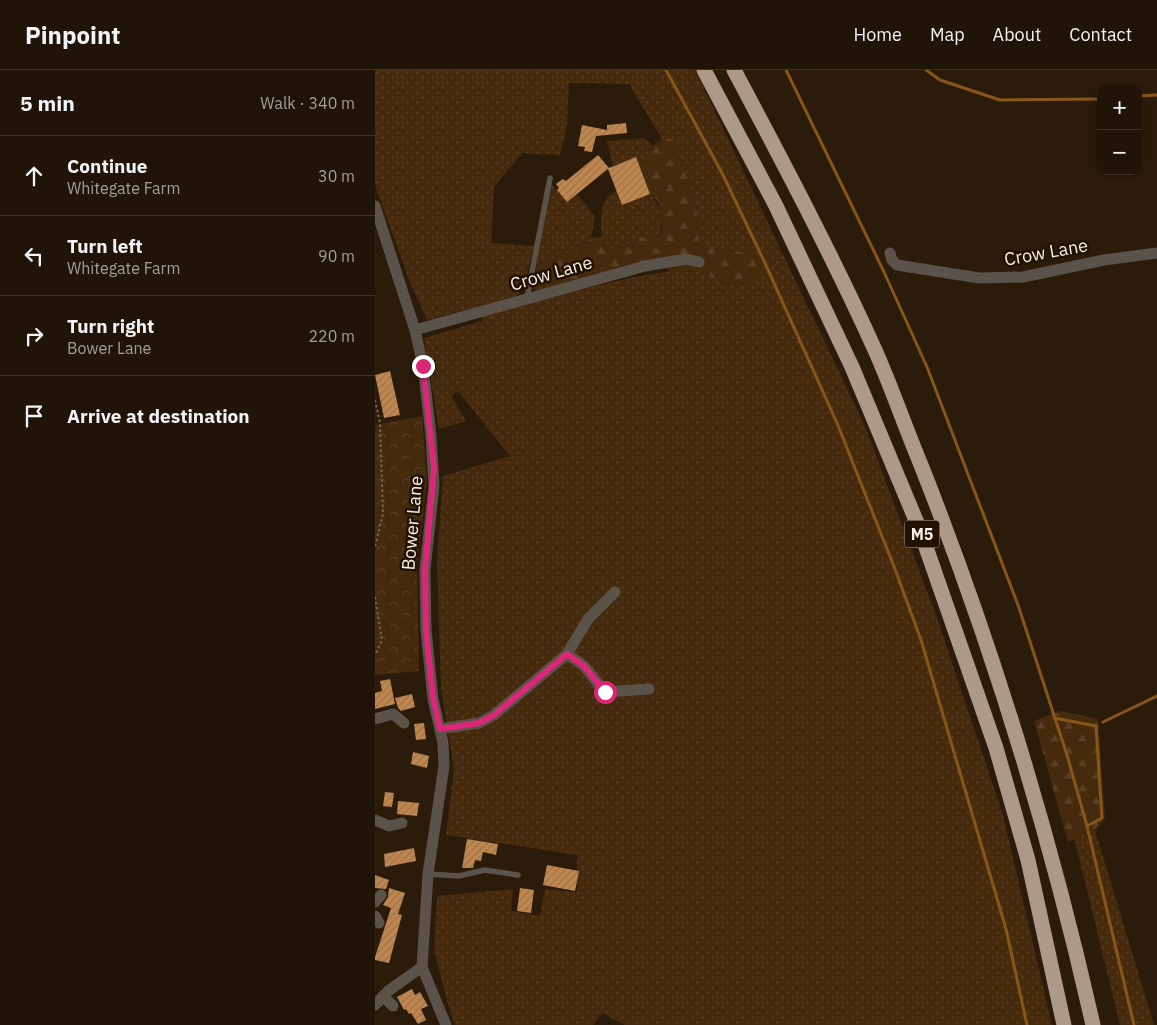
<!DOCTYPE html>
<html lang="en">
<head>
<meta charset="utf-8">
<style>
  body { margin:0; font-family:"IBM Plex Sans",sans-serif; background:#2d2116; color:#f1f3f6 }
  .controls { position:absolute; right:15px; top:15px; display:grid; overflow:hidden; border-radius:10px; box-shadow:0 1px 4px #0004 }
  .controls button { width:45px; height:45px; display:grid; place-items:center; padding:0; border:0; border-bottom:1px solid #3d3329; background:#201408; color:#f1f3f6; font:25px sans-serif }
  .stop { position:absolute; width:15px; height:15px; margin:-11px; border:4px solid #db2777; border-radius:50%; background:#fff }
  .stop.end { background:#db2777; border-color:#fff; box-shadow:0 1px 5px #0008 }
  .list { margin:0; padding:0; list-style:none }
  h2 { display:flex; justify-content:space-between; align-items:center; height:65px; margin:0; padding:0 20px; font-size:21px }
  h2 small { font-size:16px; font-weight:400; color:#a29e9c }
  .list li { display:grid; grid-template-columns:32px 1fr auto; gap:15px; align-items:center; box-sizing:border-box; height:80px; padding:0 20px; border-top:1px solid #3d3329 }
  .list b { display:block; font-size:19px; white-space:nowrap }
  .list p { margin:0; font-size:16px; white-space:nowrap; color:#a29e9c }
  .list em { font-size:16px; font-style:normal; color:#a29e9c }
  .icon { flex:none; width:28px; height:28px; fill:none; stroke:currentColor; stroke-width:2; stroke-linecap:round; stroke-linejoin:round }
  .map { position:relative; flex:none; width:782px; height:955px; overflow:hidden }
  header { display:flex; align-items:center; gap:30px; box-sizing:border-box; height:70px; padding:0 25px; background:#201408; border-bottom:1px solid #3d3329 }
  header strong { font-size:24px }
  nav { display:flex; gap:28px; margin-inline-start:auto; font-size:18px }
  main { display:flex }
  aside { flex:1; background:#201408 }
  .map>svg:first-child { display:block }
  .grass { fill:url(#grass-dots); fill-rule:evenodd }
  .forest { fill:url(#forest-firs) }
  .park { fill:url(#park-crowns) }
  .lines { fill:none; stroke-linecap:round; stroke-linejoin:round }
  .stream { stroke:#8a5519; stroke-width:3 }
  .building { fill:url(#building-hatch) }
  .path { stroke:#76675a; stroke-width:2; stroke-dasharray:2.5 2.5; stroke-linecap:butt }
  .service { stroke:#5b524a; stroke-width:5.5 }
  .minor { stroke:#5b524a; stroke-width:11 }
  .motorway { stroke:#ae9986; stroke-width:15 }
  .route { stroke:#db2777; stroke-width:6 }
  .labels { text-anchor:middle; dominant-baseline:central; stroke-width:5; stroke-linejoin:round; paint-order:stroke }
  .shield { fill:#211203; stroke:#baada1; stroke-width:1 }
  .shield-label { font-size:16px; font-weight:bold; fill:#fbefe5 }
  .street-label { font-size:18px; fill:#fbefe5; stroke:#211203 }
</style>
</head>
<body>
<header>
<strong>Pinpoint</strong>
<nav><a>Home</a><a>Map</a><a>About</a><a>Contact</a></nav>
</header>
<main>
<aside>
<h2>5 min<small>Walk · 340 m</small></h2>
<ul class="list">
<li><svg class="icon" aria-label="ahead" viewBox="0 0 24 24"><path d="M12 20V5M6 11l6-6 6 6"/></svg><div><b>Continue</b><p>Whitegate Farm</p></div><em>30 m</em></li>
<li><svg class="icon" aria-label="left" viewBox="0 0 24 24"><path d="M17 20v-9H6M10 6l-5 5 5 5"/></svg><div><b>Turn left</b><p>Whitegate Farm</p></div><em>90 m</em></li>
<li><svg class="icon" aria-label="right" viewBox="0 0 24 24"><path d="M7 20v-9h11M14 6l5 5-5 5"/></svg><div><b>Turn right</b><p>Bower Lane</p></div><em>220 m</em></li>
<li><svg class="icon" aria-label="arrive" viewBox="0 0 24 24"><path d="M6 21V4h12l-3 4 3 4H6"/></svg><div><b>Arrive at destination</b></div></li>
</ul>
</aside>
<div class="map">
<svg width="782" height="955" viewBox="0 0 782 955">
  <defs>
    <pattern id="grass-dots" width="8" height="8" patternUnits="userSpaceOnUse" patternTransform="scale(1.25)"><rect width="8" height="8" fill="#452a0d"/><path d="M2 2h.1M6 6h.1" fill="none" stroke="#583f24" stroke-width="1.8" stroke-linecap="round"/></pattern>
    <pattern id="forest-firs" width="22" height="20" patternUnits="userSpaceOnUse" patternTransform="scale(1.25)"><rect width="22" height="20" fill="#452a0d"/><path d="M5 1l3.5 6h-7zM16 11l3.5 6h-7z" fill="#583f24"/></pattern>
    <pattern id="park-crowns" width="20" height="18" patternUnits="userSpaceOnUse" patternTransform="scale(1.25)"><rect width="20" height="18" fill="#452a0d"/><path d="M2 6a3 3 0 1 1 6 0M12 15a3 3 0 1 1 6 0" fill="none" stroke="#583f24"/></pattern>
    <pattern id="building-hatch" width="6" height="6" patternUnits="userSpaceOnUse" patternTransform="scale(1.25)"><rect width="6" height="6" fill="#bf874f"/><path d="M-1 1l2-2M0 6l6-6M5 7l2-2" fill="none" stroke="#9c744c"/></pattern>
  </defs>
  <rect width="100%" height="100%" fill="#2b1b0b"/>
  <!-- grass -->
  <g class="grass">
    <path d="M0,0h320l169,354 72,191 67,200 49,210h-427l-23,-12 -9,12h-138l-8,-24 -13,-51 3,-54 76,-7 -2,22 29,5 5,-27 32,3v-37l-131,-20 8,-65 -13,-82 -4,-125 6,-87 67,-20 -52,-65 -7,5 15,25 -27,8 -15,-91 58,-17 2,-16 -57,15 -18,-40 -34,-95zM194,13l60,1 33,55 10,1 24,61 3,43 28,8h27l-24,34 -30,-14 -30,-1 -36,6 -106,25 -41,13v-11l29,-8 7,-7 11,-43 -43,-3 3,-56 28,-34 38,2 7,-28z"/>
    <polygon points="269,68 278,76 273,80 273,91 266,101 261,87 238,96 232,71"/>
    <polygon points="176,114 192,132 202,124 220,146 216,168 200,184 185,183 167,220 159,220 164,176"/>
    <path d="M242,121l5,13 28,-10c11,11 15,29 8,44l-20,-1 -2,8 -32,5c-3,-18 -9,-51 13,-59z"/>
    <polygon points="720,760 779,955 745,955 699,767"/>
  </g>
  <!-- forest -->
  <g class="forest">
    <polygon points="287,69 297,69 321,131 324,173 352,182 380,182 389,210 355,216 325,202 295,201 286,191 167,220 166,197 185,183 200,184 216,168 227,167 230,180 261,175 263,167 284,167 287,159 284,132 275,124 266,101 273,91 273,80"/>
    <polygon points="686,641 723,649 730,748 720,760 693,772 659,651"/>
  </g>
  <!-- park -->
  <polygon class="park" points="47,346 52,410 42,496 44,601 0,605 0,355"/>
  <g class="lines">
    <!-- stream -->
    <g class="stream">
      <polyline points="291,0 348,105 389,191 462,353 520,499 546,570 631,859 652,955"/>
      <polyline points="411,0 509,202 552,297 643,535 692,685 712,756 759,955"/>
      <polyline points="551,0 565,10 625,30 726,29"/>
      <polyline points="763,26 782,25"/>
      <polyline points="679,648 721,656 727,748 712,756"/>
      <polyline points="728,652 782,626"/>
    </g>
  </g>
  <!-- building -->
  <g class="building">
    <polygon points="251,53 252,63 221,66 217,82 209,81 210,77 203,76 207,55 232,60 232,55"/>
    <polygon points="223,85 234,98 261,87 275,124 247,135 233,99 192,132 182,120 184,118 181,114 188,109 191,111"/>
    <polygon points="15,301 25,345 9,348 0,305"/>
    <polygon points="15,609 20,634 0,639 0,623 7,621 5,611"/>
    <polygon points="37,624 40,637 26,641 23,638 20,628"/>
    <polygon points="49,653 51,669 41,670 39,654"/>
    <polygon points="38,682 54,686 52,698 36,694"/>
    <polygon points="10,722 19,723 17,737 8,736"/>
    <polygon points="23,731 44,733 42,746 22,744"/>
    <polygon points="92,769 123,774 121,785 108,782 106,791 100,790 98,798 87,798"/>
    <polygon points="39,778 41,791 10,797 9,784"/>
    <polygon points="172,795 204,801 200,821 168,815"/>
    <polygon points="0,805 14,810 11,819 0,818"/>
    <polygon points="14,818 30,823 23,844 27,845 14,893 0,890 0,887 16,838 8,835 13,827"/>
    <polygon points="145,818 159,820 156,843 142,841"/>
    <polygon points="37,919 40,925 45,922 53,936 46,939 51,950 43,954 36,943 34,944 31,939 29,940 22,927"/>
  </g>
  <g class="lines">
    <!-- path -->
    <g class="path">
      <polyline points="0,330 5,353 8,443 0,477"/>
      <polyline points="0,527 7,570 0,585"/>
    </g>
    <!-- service -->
    <g class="service">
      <polyline points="152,228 175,108"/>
      <polyline points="53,804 84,806 110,800 143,805"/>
    </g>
    <!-- minor -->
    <g class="minor">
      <polyline points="0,136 40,260 48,296 56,366 59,415 50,500 51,560 58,629 68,673 69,696 53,804 47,897 71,955"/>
      <polyline points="515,183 517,190 522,195 604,208 648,207 729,190 782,183"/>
      <polyline points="40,260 270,196 311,189 324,192"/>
      <polyline points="192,584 213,549 240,522"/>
      <polyline points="0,649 18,644 29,653"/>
      <polyline points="65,659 104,653 119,645 192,584 209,596 230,622 274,619"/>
      <polyline points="0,750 14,756 27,753"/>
      <polyline points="0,832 6,825"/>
      <polyline points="0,846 4,853"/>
      <polyline points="8,926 18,936"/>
      <polyline points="0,935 13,921 47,897"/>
    </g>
    <!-- motorway -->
    <g class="motorway">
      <polyline points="329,0 401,136 477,297 545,460 621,678 653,790 689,955"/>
      <path d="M359,0c49,92 98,185 141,280 17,38 30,77 46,115 72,182 129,369 172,560"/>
    </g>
  </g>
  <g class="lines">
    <!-- route -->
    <polyline class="route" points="48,296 59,398 50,500 51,560 58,628 65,659 104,653 119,645 192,584 209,596 230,622"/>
  </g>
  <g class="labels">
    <!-- shield labels -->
    <rect class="shield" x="529.5" y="450.5" width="35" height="27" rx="4"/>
    <g class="shield-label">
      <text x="547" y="464">M5</text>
    </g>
    <!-- street labels -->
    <g class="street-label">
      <text transform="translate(671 182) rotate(-10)">Crow Lane</text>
      <text transform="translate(176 203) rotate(-16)">Crow Lane</text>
      <text transform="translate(37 453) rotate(-85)">Bower Lane</text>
    </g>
  </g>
</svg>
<div class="controls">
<button>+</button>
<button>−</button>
</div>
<div class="stop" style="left:230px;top:622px"></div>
<div class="stop end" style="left:48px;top:296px"></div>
</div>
</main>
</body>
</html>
